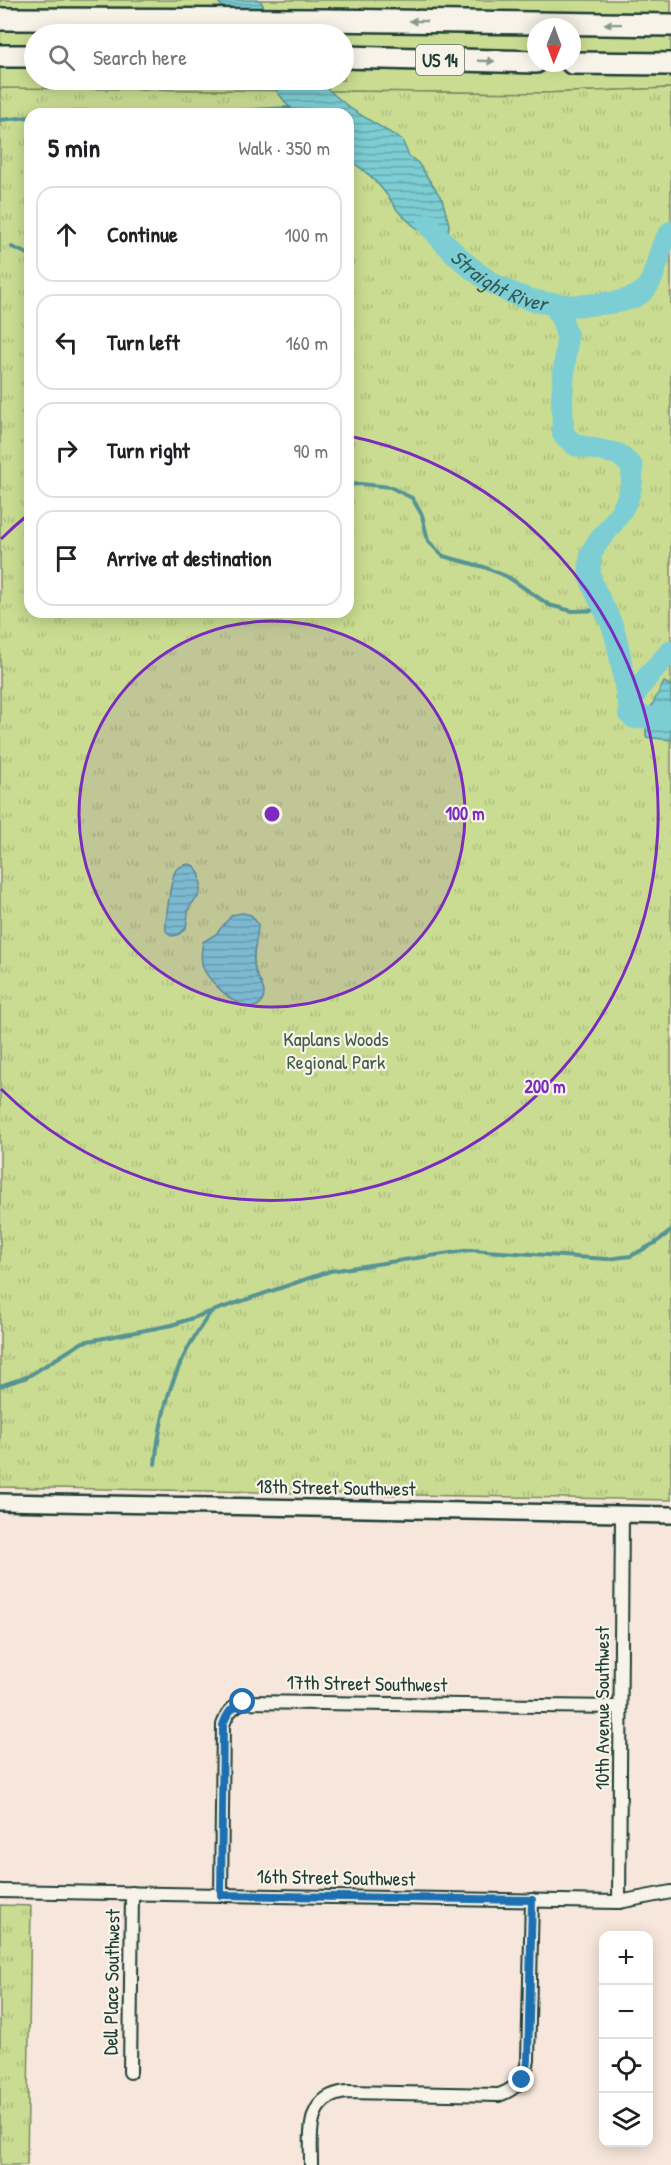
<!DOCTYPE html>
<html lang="en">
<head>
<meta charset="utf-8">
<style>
  body { margin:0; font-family:"Patrick Hand",sans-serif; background:#f2f2f2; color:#202124 }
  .controls { position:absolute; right:18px; bottom:18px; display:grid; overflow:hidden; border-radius:12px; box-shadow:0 3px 15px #0003 }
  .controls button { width:54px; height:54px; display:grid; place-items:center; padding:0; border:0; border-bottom:2px solid #e0e0e0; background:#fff; color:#202124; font:30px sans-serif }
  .compass { position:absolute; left:527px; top:18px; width:54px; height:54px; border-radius:50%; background:#fff; box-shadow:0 3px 15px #0003; rotate:181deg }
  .stop { position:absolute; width:18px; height:18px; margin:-14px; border:4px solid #1f6fb2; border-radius:50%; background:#fff }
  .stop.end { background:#1f6fb2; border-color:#fff; box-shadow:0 2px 6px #0008 }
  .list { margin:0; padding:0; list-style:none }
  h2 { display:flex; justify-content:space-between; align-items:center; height:78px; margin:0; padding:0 24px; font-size:26px }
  h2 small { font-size:20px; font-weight:400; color:#757577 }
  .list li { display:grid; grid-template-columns:39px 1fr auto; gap:18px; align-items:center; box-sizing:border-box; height:96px; margin:0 12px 12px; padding:0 12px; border:2px solid #e0e0e0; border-radius:18px }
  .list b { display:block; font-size:22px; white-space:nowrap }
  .list em { font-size:20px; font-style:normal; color:#757577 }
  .icon { flex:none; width:33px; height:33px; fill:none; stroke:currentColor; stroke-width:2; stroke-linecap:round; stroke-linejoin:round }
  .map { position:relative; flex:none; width:671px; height:2165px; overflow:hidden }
  .search { position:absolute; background:#fff; box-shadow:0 3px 15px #0003; left:24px; top:24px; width:330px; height:66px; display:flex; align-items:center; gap:15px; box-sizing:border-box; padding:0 21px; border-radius:33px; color:#757577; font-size:22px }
  .panel { position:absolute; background:#fff; box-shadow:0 3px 15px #0003; left:24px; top:108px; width:330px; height:510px; border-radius:18px }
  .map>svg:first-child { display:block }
  .grass { fill:#cadc91; stroke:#748c62; stroke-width:1.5; fill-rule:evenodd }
  .park { fill:url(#park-tufts); stroke:#748c62; stroke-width:1.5; fill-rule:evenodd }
  .water { fill:url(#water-rules); stroke:#579494; stroke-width:1.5 }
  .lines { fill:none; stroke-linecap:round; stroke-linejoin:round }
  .stream { stroke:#579494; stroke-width:4 }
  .river { stroke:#7dced4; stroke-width:22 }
  .minor-casing { stroke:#1f3d34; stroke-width:16 }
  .tertiary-casing { stroke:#1f3d34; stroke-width:20 }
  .motorway-casing { stroke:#1f3d34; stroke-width:26 }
  .minor { stroke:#f7f3e8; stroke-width:12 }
  .tertiary { stroke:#f7f3e8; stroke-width:15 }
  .motorway { stroke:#f7f3e8; stroke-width:21 }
  .oneway { fill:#8b988e }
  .route { stroke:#1f6fb2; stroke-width:8 }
  .ring { fill:none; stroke:#7b2cbf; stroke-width:3 }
  .labels { text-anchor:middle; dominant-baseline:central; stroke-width:4.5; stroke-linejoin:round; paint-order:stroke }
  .shield { fill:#f7f3e8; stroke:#60746a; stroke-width:1.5 }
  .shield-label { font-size:18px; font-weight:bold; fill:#1f3d34 }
  .park-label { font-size:20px; fill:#415d47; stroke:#f7f3e8 }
  .street-label { font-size:20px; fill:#1f3d34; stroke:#f7f3e8 }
  .water-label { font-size:21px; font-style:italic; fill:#325a54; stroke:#f7f3e8 }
  .centre { fill:#7b2cbf; stroke:#f7f3e8; stroke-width:3 }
  .ring-label { font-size:18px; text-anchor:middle; font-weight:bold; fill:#7b2cbf; stroke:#f7f3e8; stroke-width:4.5; stroke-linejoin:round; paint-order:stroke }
</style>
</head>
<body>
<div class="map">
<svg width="671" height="2165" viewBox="0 0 671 2165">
  <defs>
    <pattern id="park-tufts" width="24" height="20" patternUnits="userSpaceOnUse" patternTransform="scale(1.5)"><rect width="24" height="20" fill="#cadc91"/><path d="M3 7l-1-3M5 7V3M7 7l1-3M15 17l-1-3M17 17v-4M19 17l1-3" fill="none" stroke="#adbe7e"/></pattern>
    <pattern id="water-rules" width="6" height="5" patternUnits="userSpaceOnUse" patternTransform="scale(1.5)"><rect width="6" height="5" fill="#7dced4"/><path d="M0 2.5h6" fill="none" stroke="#66a8ad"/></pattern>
  </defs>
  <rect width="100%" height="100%" fill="#f7e6db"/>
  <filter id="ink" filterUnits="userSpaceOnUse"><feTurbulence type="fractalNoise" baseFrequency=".0167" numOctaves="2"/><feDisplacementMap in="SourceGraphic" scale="12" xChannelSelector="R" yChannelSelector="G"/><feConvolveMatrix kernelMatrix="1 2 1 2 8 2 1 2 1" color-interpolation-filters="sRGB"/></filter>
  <g filter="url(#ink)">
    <!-- grass -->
    <g class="grass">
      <polygon points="0,0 217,0 243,34 34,34 34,80 268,80 278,91 0,89"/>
      <path d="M260,0h411v88l-126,5 -216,-2 -12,-11h27v-46h-66zM536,27h36v36h-36z"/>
    </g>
    <!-- park -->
    <g class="park">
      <path d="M0,88l545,5 126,-5v1412l-671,-13zM30,114h318v498h-318z"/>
      <polygon points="0,1905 31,1906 27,2165 0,2165"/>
    </g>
    <!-- water -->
    <g class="water">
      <polygon points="217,0 260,0 278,34 243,34"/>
      <path d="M268,80h49l34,29 51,31 7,16 9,7 24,36 7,25 -2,24c-18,-9 -32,-20 -46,-34 -6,-5 -9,-13 -14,-19 -9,-12 -22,-25 -35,-33l-4,2v-50h-49l-9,-6z"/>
      <polygon points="664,682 671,686 671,740 646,737 646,717"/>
      <path d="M189,864l6,2 5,9 1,11 -3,11 -9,10 -3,21 -8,7 -7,1 -5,-5c-1,-10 5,-54 10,-61 4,-4 8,-5 13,-6z"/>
      <path d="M242,913l9,2 7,9c0,16 -7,30 -3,46 3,10 13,20 7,31 -13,22 -52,-19 -58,-31 -4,-9 -3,-19 -1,-28l13,-8 16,-19z"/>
    </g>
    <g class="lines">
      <!-- stream -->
      <g class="stream">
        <polyline points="60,114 86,111 126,114"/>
        <polyline points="177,114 290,108"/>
        <polyline points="0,120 30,117"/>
        <polyline points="12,247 30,255"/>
        <polyline points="348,485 361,484 390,487 412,498 422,515 428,541 443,556 484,567 508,577 549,605 572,611 605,610"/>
        <polyline points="0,1386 27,1377 83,1342 172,1325 330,1271 470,1250 607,1259 631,1256 655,1243 671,1231"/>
        <path d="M155,1464c7,-61 20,-102 55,-151"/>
      </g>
      <!-- river -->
      <g class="river">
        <path id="s1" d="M428,224c46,56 94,89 170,80 13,-1 28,-2 40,-9 22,-13 16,-45 33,-63"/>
        <path d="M554,303l8,17 5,16 -5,61 1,37 12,11 43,9 14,12c3,27 -10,46 -26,66 -6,7 -13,15 -15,23 -7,29 13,47 22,73 8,22 10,53 16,77"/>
        <path d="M671,651c-14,15 -42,42 -42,63l5,4 12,-1 25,1"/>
      </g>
      <!-- minor casing -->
      <g class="minor-casing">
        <g id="minor">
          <polyline points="0,1891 619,1902 671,1892"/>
          <path d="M221,1895l2,-170c4,-12 9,-18 20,-23l377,5"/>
          <polyline points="619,1902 622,1514"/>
          <polyline points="130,2072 132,1893"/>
          <path d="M311,2165c0,-31 -6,-69 36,-73l152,3c17,-6 26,-16 29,-35l4,-160"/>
        </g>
      </g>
      <!-- tertiary casing -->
      <g class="tertiary-casing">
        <polyline id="tertiary" points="0,1502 671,1515"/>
      </g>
      <!-- motorway casing -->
      <g class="motorway-casing">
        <g id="motorway">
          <polyline points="0,19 324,20 671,25"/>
          <polyline points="0,56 34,56"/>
          <polyline points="344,57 536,62"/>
          <polyline points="572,63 671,64"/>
        </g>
      </g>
      <!-- minor -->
      <use href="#minor" class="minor"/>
      <!-- tertiary -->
      <use href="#tertiary" class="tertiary"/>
      <!-- motorway -->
      <use href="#motorway" class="motorway"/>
    </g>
    <!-- one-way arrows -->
    <defs><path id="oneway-solid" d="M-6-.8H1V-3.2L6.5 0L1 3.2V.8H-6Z" transform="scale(1.5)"/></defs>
    <g class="oneway">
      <use href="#oneway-solid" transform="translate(418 21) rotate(-179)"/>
      <use href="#oneway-solid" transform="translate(613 24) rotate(-179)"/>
      <use href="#oneway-solid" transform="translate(486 61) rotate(2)"/>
    </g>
  </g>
  <g class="lines" filter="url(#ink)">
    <!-- route -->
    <path class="route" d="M243,1702c-11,5 -16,11 -20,23l-2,170 311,5 -4,160 -1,10 -5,10"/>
  </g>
  <!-- distance rings -->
  <circle cx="272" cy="814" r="193" fill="#7b2cbf" fill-opacity=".12"/>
  <g class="ring">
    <circle cx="272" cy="814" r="193"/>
    <path d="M1 539A386 386 0 0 1 29 514M349 436A386 386 0 1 1 1 1089"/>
  </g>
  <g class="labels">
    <!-- shield labels -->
    <rect class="shield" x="416" y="45" width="48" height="30" rx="4.5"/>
    <g class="shield-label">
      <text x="440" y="60">US 14</text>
    </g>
    <!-- park labels -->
    <g class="park-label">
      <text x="336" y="1038">Kaplans Woods<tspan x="336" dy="23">Regional Park</tspan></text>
    </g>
    <!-- street labels -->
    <g class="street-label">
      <text transform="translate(336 1487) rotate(1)">18th Street Southwest</text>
      <text transform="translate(367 1683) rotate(1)">17th Street Southwest</text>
      <text transform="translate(601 1708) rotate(-90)">10th Avenue Southwest</text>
      <text transform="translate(336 1877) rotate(1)">16th Street Southwest</text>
      <text transform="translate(111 1982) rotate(-89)">Dell Place Southwest</text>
    </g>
    <!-- water labels -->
    <g class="water-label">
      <text stroke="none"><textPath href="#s1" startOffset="93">Straight River</textPath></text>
    </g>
  </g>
  <circle cx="272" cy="814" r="9" class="centre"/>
  <g class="ring-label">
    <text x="465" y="820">100 m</text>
    <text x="545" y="1093">200 m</text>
  </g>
</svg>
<div class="controls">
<button>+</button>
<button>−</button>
<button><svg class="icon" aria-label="locate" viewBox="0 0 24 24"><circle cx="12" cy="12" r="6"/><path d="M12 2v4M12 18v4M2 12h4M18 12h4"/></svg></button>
<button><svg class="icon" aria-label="layers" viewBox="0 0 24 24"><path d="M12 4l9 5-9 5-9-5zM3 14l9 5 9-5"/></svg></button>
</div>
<svg class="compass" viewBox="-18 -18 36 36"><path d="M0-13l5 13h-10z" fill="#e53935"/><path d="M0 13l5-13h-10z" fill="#757577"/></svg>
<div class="stop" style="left:243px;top:1702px"></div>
<div class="stop end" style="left:522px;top:2080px"></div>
<div class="search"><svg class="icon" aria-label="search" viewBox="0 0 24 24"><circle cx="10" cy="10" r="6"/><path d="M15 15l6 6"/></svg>Search here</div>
<section class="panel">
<h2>5 min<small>Walk · 350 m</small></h2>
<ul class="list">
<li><svg class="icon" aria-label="ahead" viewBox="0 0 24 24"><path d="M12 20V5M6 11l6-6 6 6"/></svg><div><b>Continue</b></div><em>100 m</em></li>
<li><svg class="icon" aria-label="left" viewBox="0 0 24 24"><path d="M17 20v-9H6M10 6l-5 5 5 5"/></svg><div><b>Turn left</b></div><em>160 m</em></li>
<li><svg class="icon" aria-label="right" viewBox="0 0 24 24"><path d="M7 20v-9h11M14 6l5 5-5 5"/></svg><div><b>Turn right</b></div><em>90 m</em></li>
<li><svg class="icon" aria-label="arrive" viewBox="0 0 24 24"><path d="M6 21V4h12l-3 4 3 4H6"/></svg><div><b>Arrive at destination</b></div></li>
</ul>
</section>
</div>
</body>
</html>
